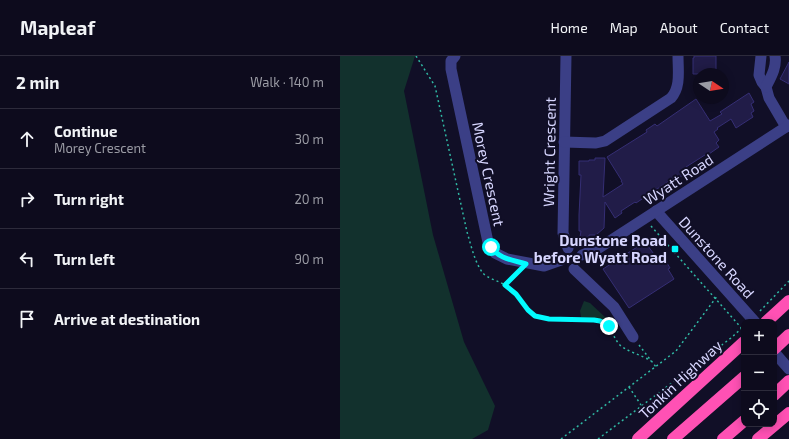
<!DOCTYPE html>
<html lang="en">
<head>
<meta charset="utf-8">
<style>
  body { margin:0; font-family:"Exo 2",sans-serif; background:#1b192a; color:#f1f3f6 }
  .controls { position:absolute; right:12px; bottom:12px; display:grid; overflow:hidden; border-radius:8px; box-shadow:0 2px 10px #0003 }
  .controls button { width:36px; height:36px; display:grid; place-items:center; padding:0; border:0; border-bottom:1px solid #2d2b3b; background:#0d0b1d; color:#f1f3f6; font:20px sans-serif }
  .compass { position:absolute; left:353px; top:12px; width:36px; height:36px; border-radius:50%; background:#0d0b1d; box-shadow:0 2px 10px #0003; rotate:102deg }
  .stop { position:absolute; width:12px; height:12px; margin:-9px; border:3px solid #02fcff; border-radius:50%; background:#fff }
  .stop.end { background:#02fcff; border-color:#fff; box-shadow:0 1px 4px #0008 }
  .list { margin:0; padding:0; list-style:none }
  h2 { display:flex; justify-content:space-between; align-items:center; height:52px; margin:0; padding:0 16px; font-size:17px }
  h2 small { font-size:13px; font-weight:400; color:#9a9ba4 }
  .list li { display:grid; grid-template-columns:26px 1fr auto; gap:12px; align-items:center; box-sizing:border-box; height:60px; padding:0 16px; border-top:1px solid #2d2b3b }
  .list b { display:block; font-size:15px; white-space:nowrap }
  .list p { margin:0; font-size:13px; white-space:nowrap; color:#9a9ba4 }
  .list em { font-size:13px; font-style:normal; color:#9a9ba4 }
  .icon { flex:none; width:22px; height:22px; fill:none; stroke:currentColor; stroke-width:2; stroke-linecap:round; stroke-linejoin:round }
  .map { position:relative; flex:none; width:449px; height:383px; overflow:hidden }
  header { display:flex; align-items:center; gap:24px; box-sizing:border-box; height:56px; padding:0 20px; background:#0d0b1d; border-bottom:1px solid #2d2b3b }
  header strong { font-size:19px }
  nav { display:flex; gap:22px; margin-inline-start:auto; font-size:14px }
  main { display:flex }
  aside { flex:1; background:#0d0b1d }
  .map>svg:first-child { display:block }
  .green { fill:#12312d }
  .building { fill:#211c48; stroke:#352e74 }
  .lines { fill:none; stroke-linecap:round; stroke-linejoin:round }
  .path { stroke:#30b9a4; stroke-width:1.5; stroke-dasharray:2 3; stroke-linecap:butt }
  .minor { stroke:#3b3f86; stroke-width:11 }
  .highway { stroke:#ff51b4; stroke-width:12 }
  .route { stroke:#02fcff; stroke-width:5 }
  .poi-dot { fill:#02fcff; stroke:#110f27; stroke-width:1.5 }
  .labels { text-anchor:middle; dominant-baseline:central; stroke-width:4; stroke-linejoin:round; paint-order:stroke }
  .street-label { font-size:15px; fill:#d7d6ff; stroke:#110f27 }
  .poi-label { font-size:15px; font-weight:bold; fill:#d7d6ff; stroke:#110f27; text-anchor:end }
</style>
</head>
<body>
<header>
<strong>Mapleaf</strong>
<nav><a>Home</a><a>Map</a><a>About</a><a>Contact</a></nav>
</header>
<main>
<aside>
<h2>2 min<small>Walk · 140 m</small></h2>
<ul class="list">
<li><svg class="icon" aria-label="ahead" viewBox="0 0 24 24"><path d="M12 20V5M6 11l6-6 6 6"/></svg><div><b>Continue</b><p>Morey Crescent</p></div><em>30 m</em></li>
<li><svg class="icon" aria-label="right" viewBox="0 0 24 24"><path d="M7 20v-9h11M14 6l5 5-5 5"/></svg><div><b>Turn right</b></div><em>20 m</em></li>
<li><svg class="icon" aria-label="left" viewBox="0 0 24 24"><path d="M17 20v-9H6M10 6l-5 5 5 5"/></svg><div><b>Turn left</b></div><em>90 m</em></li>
<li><svg class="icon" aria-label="arrive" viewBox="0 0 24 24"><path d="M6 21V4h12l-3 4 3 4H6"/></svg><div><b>Arrive at destination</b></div></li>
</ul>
</aside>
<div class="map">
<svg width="449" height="383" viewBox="0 0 449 383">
  <rect width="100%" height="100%" fill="#110f27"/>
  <!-- green -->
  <g class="green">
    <polygon points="0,0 75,0 64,35 93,179 124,286 155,350 148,374 132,383 0,383"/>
    <polygon points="244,245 250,247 266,262 263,263 241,261 240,255"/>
  </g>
  <!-- building -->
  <g class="building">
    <polygon points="354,0 376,0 376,18 353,18 353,2 354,2"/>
    <polygon points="449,6 449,28 440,23"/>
    <polygon points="409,37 414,46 411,48 414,55 411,57 413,61 396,72 391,63 377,72 378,73 374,76 379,84 376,87 379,91 369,98 368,97 346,111 349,115 340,121 338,119 296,147 295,146 281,155 282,157 275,162 265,146 264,172 256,179 249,179 249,181 240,181 241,175 239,175 239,159 241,119 239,119 239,105 249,105 249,104 255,104 255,102 265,102 263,141 283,128 281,125 282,125 267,101 307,76 306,74 315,68 317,70 356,43 370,65 382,58 380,56"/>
    <polygon points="305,186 319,205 324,202 330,212 328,213 334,223 289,252 263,213"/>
  </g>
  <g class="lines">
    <!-- path -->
    <g class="path">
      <path d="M76,0l19,30 32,146c4,13 7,28 15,40 5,7 19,9 26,15 10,9 19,27 32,31 19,5 41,-3 61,3 11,4 11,15 18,23 6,7 23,11 32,17"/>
      <polyline points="311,170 404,275"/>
      <polyline points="165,229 178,216"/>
      <polyline points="420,255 449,225"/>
      <polyline points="299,289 316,311"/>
      <polyline points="289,331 301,349"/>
      <polyline points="221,383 336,295 378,239"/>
      <polyline points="258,383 391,282 404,270"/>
    </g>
    <!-- minor -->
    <g class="minor">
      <polyline points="115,0 111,5 111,13 148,186 155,197 167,203 204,210 221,204"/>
      <polyline points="226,0 223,177 228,192"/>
      <polyline points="421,0 419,19 422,26 426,31 429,42 446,71"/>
      <path d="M426,31c5,-10 11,-20 9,-31"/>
      <path d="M224,86l32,1 9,-2 66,-43c10,-11 7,-27 7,-42"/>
      <polyline points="316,155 415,266"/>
      <polyline points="242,199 259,192 449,69"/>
      <polyline points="234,213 274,251 293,281"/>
      <polyline points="434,296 449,313"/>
    </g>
    <!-- highway -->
    <g class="highway">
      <polyline points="426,266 449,245"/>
      <polyline points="434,293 449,279"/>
      <polyline points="434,339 449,325"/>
      <polyline points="298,383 404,286"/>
      <polyline points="333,383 404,321"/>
      <polyline points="383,383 404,365"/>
      <polyline points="418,383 449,357"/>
    </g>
  </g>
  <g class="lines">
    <!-- route -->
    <path class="route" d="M151,191c8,12 22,13 35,17l-21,21 11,9 12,16 7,6 14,3 45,1 6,1 9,5"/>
  </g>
  <!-- markers -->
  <rect class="poi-dot" x="331" y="189" width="8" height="8" rx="2"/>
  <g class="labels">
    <!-- street labels -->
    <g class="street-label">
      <text transform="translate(209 96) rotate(-89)">Wright Crescent</text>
      <text transform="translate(149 118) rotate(78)">Morey Crescent</text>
      <text transform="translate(338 123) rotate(-33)">Wyatt Road</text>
      <text transform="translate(377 201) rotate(48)">Dunstone Road</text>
      <text transform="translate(340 323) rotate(-43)">Tonkin Highway</text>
    </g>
    <!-- poi labels -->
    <g class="poi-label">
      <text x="327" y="184">Dunstone Road<tspan x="327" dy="17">before Wyatt Road</tspan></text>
    </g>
  </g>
</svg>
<div class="controls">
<button>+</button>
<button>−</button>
<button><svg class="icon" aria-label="locate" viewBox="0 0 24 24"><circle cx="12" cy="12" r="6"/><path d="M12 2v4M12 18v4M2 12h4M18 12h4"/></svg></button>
</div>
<svg class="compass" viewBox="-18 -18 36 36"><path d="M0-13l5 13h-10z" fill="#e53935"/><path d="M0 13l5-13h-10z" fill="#9a9ba4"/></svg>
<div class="stop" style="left:151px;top:191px"></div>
<div class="stop end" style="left:269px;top:270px"></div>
</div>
</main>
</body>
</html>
